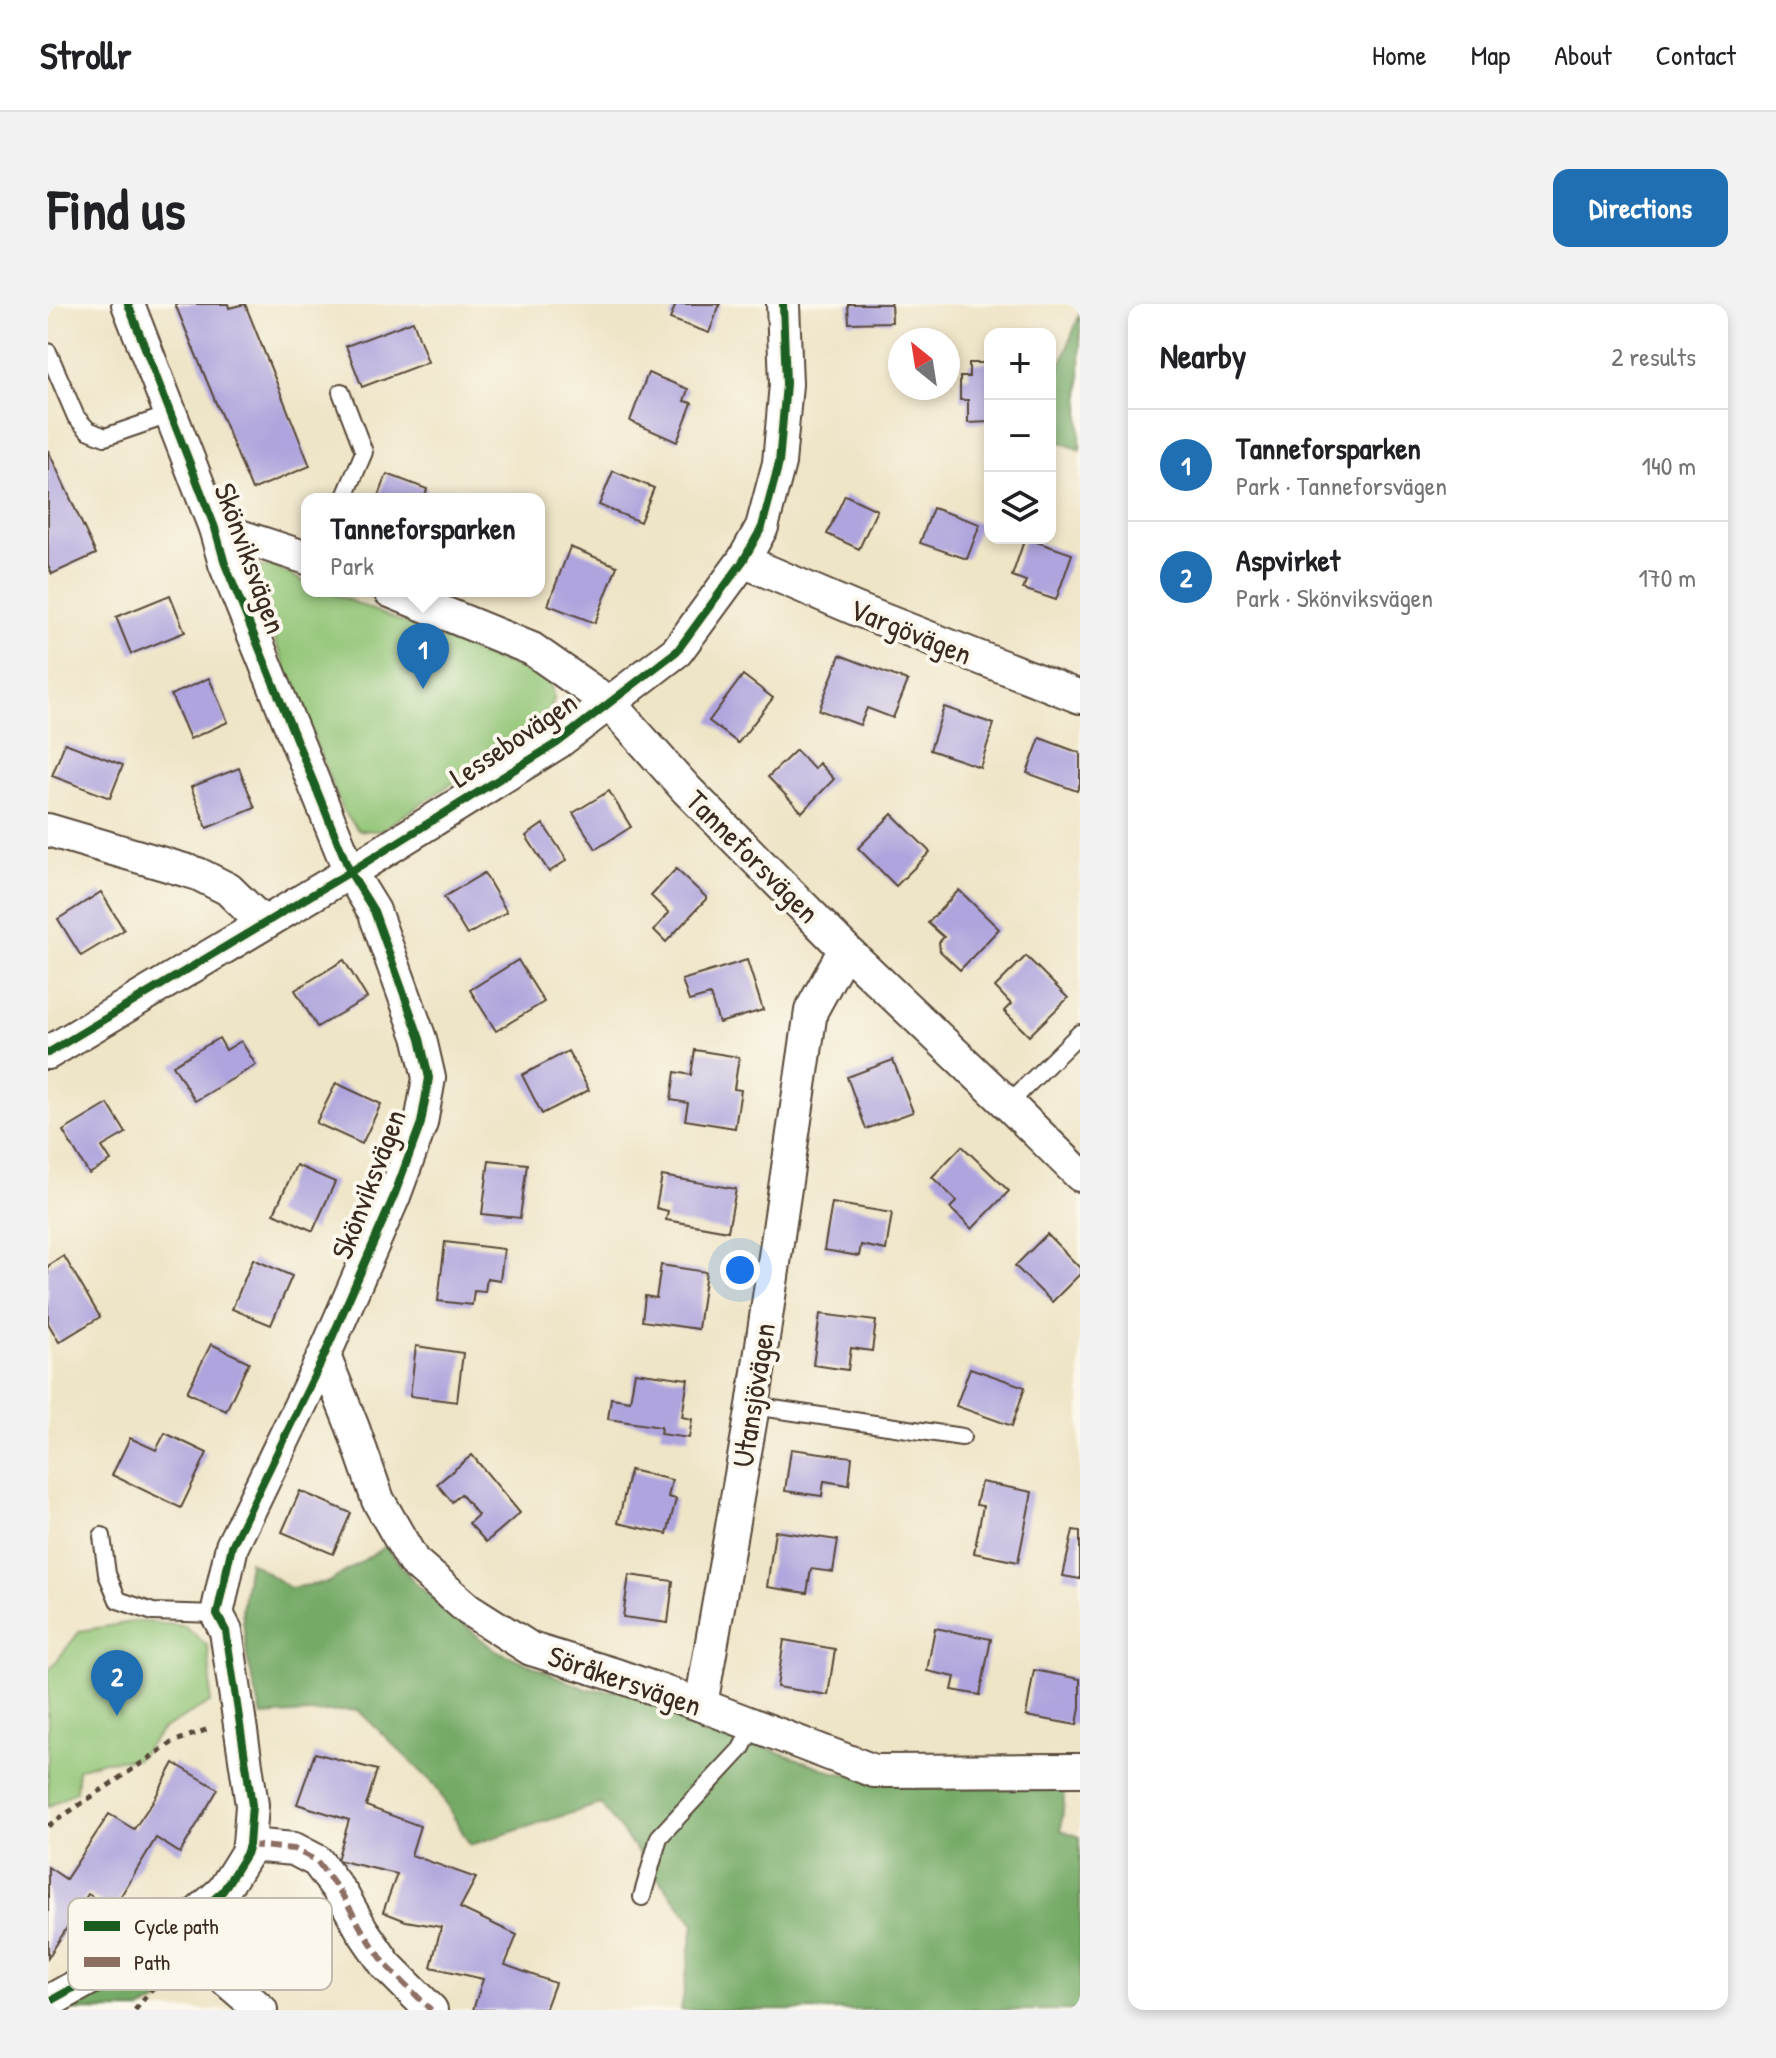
<!DOCTYPE html>
<html lang="en">
<head>
<meta charset="utf-8">
<style>
  body { margin:0; font-family:"Patrick Hand",sans-serif; background:#f2f2f2; color:#202124 }
  .controls { position:absolute; right:24px; top:24px; display:grid; overflow:hidden; border-radius:16px; box-shadow:0 4px 12px #0003 }
  .controls button { width:72px; height:72px; display:grid; place-items:center; padding:0; border:0; border-bottom:2px solid #e0e0e0; background:#fff; color:#202124; font:40px sans-serif }
  .compass { position:absolute; left:840px; top:24px; width:72px; height:72px; border-radius:50%; background:#fff; box-shadow:0 4px 12px #0003; rotate:330deg }
  .you { position:absolute; left:692px; top:966px; width:28px; height:28px; margin:-20px; border:6px solid #fff; border-radius:50%; background:#1a73e8; box-shadow:0 0 0 12px #1a73e833 }
  .badge { display:grid; place-items:center; width:52px; height:52px; border-radius:50%; background:#1f6fb2; color:#fff; font-size:26px; font-weight:700 }
  .pin { position:absolute; translate:-50% -66px; filter:drop-shadow(0 2px 4px #0008) }
  .pin::after { content:''; position:absolute; top:42px; width:28px; height:24px; background:inherit; clip-path:polygon(0 0,100% 0,50% 100%) }
  .popup { position:absolute; left:253px; top:189px; width:244px; height:104px; box-sizing:border-box; display:grid; place-content:center; border-radius:16px; background:#fff; filter:drop-shadow(0 2px 6px #0005); font-size:26px; white-space:nowrap; color:#757577 }
  .popup b { font-size:30px; color:#202124 }
  .popup::after { content:''; position:absolute; left:50%; top:100%; margin-left:-16px; border:16px solid transparent; border-top-color:#fff }
  .list { margin:0; padding:0; list-style:none }
  h2 { display:flex; justify-content:space-between; align-items:center; height:104px; margin:0; padding:0 32px; font-size:34px }
  h2 small { font-size:26px; font-weight:400; color:#757577 }
  .list li { display:grid; grid-template-columns:52px 1fr auto; gap:24px; align-items:center; box-sizing:border-box; height:112px; padding:0 32px; border-top:2px solid #e0e0e0 }
  .list b { display:block; font-size:30px; white-space:nowrap }
  .list p { margin:0; font-size:26px; white-space:nowrap; color:#757577 }
  .list em { font-size:26px; font-style:normal; color:#757577 }
  .icon { flex:none; width:44px; height:44px; fill:none; stroke:currentColor; stroke-width:2; stroke-linecap:round; stroke-linejoin:round }
  .map { position:relative; flex:none; width:1032px; height:1706px; overflow:hidden; border-radius:16px }
  header { display:flex; align-items:center; gap:48px; box-sizing:border-box; height:112px; padding:0 40px; background:#fff; border-bottom:2px solid #e0e0e0 }
  header strong { font-size:38px }
  nav { display:flex; gap:44px; margin-inline-start:auto; font-size:28px }
  .intro { display:flex; align-items:center; justify-content:space-between; box-sizing:border-box; height:192px; padding:0 48px }
  h1 { margin:0; font-size:56px }
  .button { padding:20px 36px; border-radius:16px; background:#1f6fb2; color:#fff; font-size:28px; font-weight:700 }
  main { display:flex; gap:48px; padding:0 48px }
  aside { flex:1; background:#fff; border-radius:16px; box-shadow:0 4px 12px #0003 }
  .map>svg:first-child { display:block }
  .green { fill:#90c475; stroke:#66774a; stroke-width:2 }
  .forest { fill:#74aa66; stroke:#586a42; stroke-width:2 }
  .building { fill:#afa4dd }
  .lines { fill:none; stroke-linecap:round; stroke-linejoin:round }
  .service-casing { stroke:#564637; stroke-width:20 }
  .minor-casing { stroke:#564637; stroke-width:36 }
  .path { stroke:#564637; stroke-width:5; stroke-dasharray:6 6; stroke-linecap:butt }
  .service { stroke:#fff; stroke-width:16 }
  .minor { stroke:#fff; stroke-width:32 }
  .quiet { stroke:#8d6e63; stroke-width:6; stroke-dasharray:12 6; stroke-linecap:butt }
  .cycleway-casing { stroke:#fbf7ec; stroke-width:13 }
  .cycleway { stroke:#1b5e20; stroke-width:8 }
  .labels { text-anchor:middle; dominant-baseline:central; stroke-width:8; stroke-linejoin:round; paint-order:stroke }
  .street-label { font-size:30px; fill:#3b2a1e; stroke:#fbf7ec }
  .key { fill:#fbf7ec; stroke:#c1baae; stroke-width:2 }
  .key-label { font-size:22px; fill:#3b2a1e }
</style>
</head>
<body>
<header>
<strong>Strollr</strong>
<nav><a>Home</a><a>Map</a><a>About</a><a>Contact</a></nav>
</header>
<div class="intro"><h1>Find us</h1><a class="button">Directions</a></div>
<main>
<div class="map">
<svg width="1032" height="1706" viewBox="0 0 1032 1706">
  <rect width="100%" height="100%" fill="#fbf7ec"/>
  <filter id="ink" filterUnits="userSpaceOnUse"><feTurbulence type="fractalNoise" baseFrequency=".0125" numOctaves="2"/><feDisplacementMap in="SourceGraphic" scale="16" xChannelSelector="R" yChannelSelector="G"/><feConvolveMatrix kernelMatrix="1 2 1 2 8 2 1 2 1" color-interpolation-filters="sRGB"/></filter>
  <filter id="wash" filterUnits="userSpaceOnUse"><feTurbulence type="fractalNoise" baseFrequency=".006" numOctaves="4" result="noise"/><feDisplacementMap in="SourceGraphic" scale="32" xChannelSelector="R" yChannelSelector="G"/><feGaussianBlur stdDeviation="1.8" result="paint"/><feColorMatrix in="noise" values="0 0 0 0 0 0 0 0 0 0 0 0 0 0 0 0 0 1.4 0 .05"/><feComposite in="paint" operator="in"/></filter>
  <g filter="url(#wash)">
    <rect width="100%" height="100%" fill="#eee4c6"/>
    <!-- green -->
    <g class="green">
      <polygon points="224,262 259,279 259,287 279,287 439,353 501,374 506,395 500,416 332,527 310,526 294,505 221,322 199,278 206,264"/>
      <polygon points="90,1317 136,1322 160,1342 163,1378 162,1399 115,1425 89,1455 56,1457 30,1465 28,1487 0,1503 0,1368 32,1327"/>
    </g>
    <!-- forest -->
    <g class="forest">
      <polygon points="1032,9 1032,146 1002,134 1002,91"/>
      <polygon points="338,1242 366,1278 445,1345 538,1385 605,1389 624,1409 788,1469 1017,1486 1013,1526 1032,1533 1032,1706 633,1706 646,1620 552,1500 422,1541 387,1481 310,1406 214,1412 199,1353 194,1306 201,1257 242,1284 281,1278"/>
      <polygon points="100,1663 130,1670 121,1692 93,1706 17,1706 25,1695 56,1692"/>
    </g>
    <g id="blocks">
      <!-- building -->
      <g class="building">
        <polygon points="127,0 180,0 181,4 197,0 262,162 204,186"/>
        <polygon points="628,0 672,0 661,29 622,15"/>
        <polygon points="800,0 843,0 844,18 801,19"/>
        <polygon points="365,17 380,58 314,83 298,42"/>
        <polygon points="921,59 942,59 942,118 920,119 920,96 912,96 912,73 921,73"/>
        <polygon points="600,69 640,85 636,97 644,99 629,138 582,117"/>
        <polygon points="0,146 48,250 4,270 0,262"/>
        <polygon points="565,167 606,184 592,218 551,201"/>
        <polygon points="339,170 379,185 376,195 330,195"/>
        <polygon points="797,191 829,206 811,245 779,230"/>
        <polygon points="885,204 932,220 919,255 872,239"/>
        <polygon points="977,234 1024,250 1008,296 975,285 978,277 964,272"/>
        <polygon points="522,243 569,262 547,319 500,301"/>
        <polygon points="122,291 137,328 83,350 68,313"/>
        <polygon points="792,351 860,377 845,414 819,404 812,421 771,406"/>
        <polygon points="695,371 725,394 690,439 661,417"/>
        <polygon points="161,374 180,418 142,435 123,391"/>
        <polygon points="896,403 946,420 932,463 882,446"/>
        <polygon points="992,434 1032,449 1032,479 1029,487 979,469"/>
        <polygon points="17,439 75,461 62,494 4,472"/>
        <polygon points="748,446 766,465 771,459 786,475 754,508 720,473"/>
        <polygon points="191,464 207,504 159,524 143,483"/>
        <polygon points="561,487 583,523 548,545 525,509"/>
        <polygon points="844,510 882,548 848,582 810,544"/>
        <polygon points="495,520 519,556 501,568 478,532"/>
        <polygon points="628,565 659,594 618,638 606,626 621,609 603,592"/>
        <polygon points="436,569 459,608 419,631 396,593"/>
        <polygon points="911,586 951,625 912,666 892,647 891,638 896,633 880,619"/>
        <polygon points="53,588 76,626 33,652 10,615"/>
        <polygon points="978,652 1020,694 981,732 956,707 963,700 947,683"/>
        <polygon points="296,656 319,694 269,723 247,686"/>
        <polygon points="470,656 496,698 448,727 422,686"/>
        <polygon points="699,656 715,706 671,719 662,691 641,697 634,676"/>
        <polygon points="171,734 178,746 193,737 208,761 147,797 125,761"/>
        <polygon points="647,746 691,753 686,785 693,786 687,824 637,816 640,799 623,796 627,768 643,771"/>
        <polygon points="520,747 541,786 494,810 474,771"/>
        <polygon points="845,756 865,808 818,825 799,773"/>
        <polygon points="288,779 333,800 314,840 268,819"/>
        <polygon points="60,800 78,829 54,843 63,857 41,870 15,827"/>
        <polygon points="914,842 961,887 924,925 902,904 909,897 884,873"/>
        <polygon points="441,856 479,860 472,914 434,910"/>
        <polygon points="248,861 287,878 265,927 226,909"/>
        <polygon points="614,872 688,885 680,927 618,916 620,907 608,904"/>
        <polygon points="784,899 844,909 838,946 813,941 811,952 776,946"/>
        <polygon points="999,930 1032,964 1032,970 1004,998 967,962"/>
        <polygon points="397,938 456,945 452,976 439,974 437,988 426,987 424,1001 390,997"/>
        <polygon points="16,952 52,1013 11,1038 0,1019 0,962"/>
        <polygon points="205,955 244,972 223,1021 184,1005"/>
        <polygon points="613,961 658,968 650,1025 594,1017 597,992 608,994"/>
        <polygon points="772,1010 828,1017 824,1047 803,1044 800,1066 765,1061"/>
        <polygon points="163,1040 201,1058 178,1107 139,1088"/>
        <polygon points="368,1042 415,1049 409,1098 362,1092"/>
        <polygon points="922,1064 977,1083 964,1122 908,1102"/>
        <polygon points="587,1068 640,1075 634,1113 644,1115 641,1134 612,1130 613,1123 560,1115 563,1094 582,1097"/>
        <polygon points="117,1129 159,1149 133,1204 64,1171 82,1134 108,1146"/>
        <polygon points="743,1145 804,1153 801,1181 776,1177 774,1192 737,1187"/>
        <polygon points="424,1151 472,1209 438,1238 421,1219 430,1211 413,1190 404,1198 389,1180"/>
        <polygon points="582,1166 624,1176 620,1193 628,1195 619,1230 570,1219"/>
        <polygon points="933,1178 984,1188 970,1258 926,1249 935,1202 928,1201"/>
        <polygon points="252,1187 303,1209 285,1250 234,1228"/>
        <polygon points="1025,1226 1032,1227 1032,1275 1015,1272"/>
        <polygon points="727,1227 790,1236 785,1268 763,1265 759,1289 719,1283"/>
        <polygon points="581,1271 625,1277 620,1319 575,1313"/>
        <polygon points="887,1324 943,1335 932,1391 904,1386 907,1373 879,1367"/>
        <polygon points="736,1336 787,1345 780,1391 729,1383"/>
        <polygon points="986,1366 1032,1375 1032,1403 1029,1421 978,1412"/>
        <polygon points="267,1449 329,1466 318,1502 372,1522 363,1551 428,1574 412,1604 469,1631 457,1661 507,1679 497,1706 425,1706 435,1675 383,1663 393,1623 358,1617 335,1608 349,1570 289,1556 301,1516 249,1500"/>
        <polygon points="126,1459 170,1485 132,1549 108,1534 65,1605 40,1590 0,1654 0,1563 18,1575 61,1510 86,1525 107,1494"/>
      </g>
    </g>
  </g>
  <g filter="url(#ink)">
    <use href="#blocks" fill-opacity="0" stroke="#564637" stroke-width="2"/>
    <g class="lines">
      <!-- service casing -->
      <g class="service-casing">
        <g id="service">
          <polyline points="0,48 28,113 40,126 57,133 124,110"/>
          <polyline points="293,88 316,148 296,195"/>
          <polyline points="960,800 1032,729"/>
          <polyline points="705,1102 914,1133"/>
          <polyline points="54,1232 59,1270 70,1296 105,1308 169,1310"/>
          <polyline points="594,1593 611,1533 693,1445 705,1422"/>
        </g>
      </g>
      <!-- minor casing -->
      <g class="minor-casing">
        <g id="minor">
          <polyline points="167,224 259,254"/>
          <polyline points="695,257 810,306 1032,393"/>
          <polyline points="342,287 484,345 561,399 639,486 797,645 960,800 1032,871"/>
          <polyline points="0,526 150,570 180,585 215,619"/>
          <polyline points="0,749 302,568 509,439 629,347 695,257 714,223 731,159 738,80 735,0"/>
          <polyline points="276,1052 305,1124 330,1196 365,1257 420,1305 483,1345 568,1371 653,1401 826,1467 1032,1466"/>
          <polyline points="653,1401 705,1102 763,707 797,645"/>
          <polyline points="201,1541 246,1545 269,1557 295,1592 314,1626 338,1661 383,1706"/>
          <polyline points="117,1633 169,1668 213,1706"/>
          <polyline points="0,1698 117,1633 146,1613 175,1587 198,1550 201,1541 204,1501 178,1327 169,1310 184,1242 276,1052 346,892 373,819 381,774 372,735 326,607 302,568 177,260 167,224 80,0"/>
        </g>
      </g>
      <!-- path -->
      <g class="path">
        <polyline points="0,1522 125,1438 163,1424"/>
        <polyline points="87,1706 115,1671"/>
      </g>
      <!-- service -->
      <use href="#service" class="service"/>
      <!-- minor -->
      <use href="#minor" class="minor"/>
      <!-- quiet -->
      <polyline class="quiet" points="201,1541 246,1545 269,1557 295,1592 314,1626 338,1661 383,1706"/>
      <!-- cycleway casing -->
      <g class="cycleway-casing">
        <g id="cycleway">
          <polyline points="0,749 302,568 509,439 629,347 695,257 714,223 731,159 738,80 735,0"/>
          <polyline points="0,1698 117,1633 146,1613 175,1587 198,1550 201,1541 204,1501 178,1327 169,1310 184,1242 276,1052 346,892 373,819 381,774 372,735 326,607 302,568 177,260 167,224 80,0"/>
        </g>
      </g>
      <!-- cycleway -->
      <use href="#cycleway" class="cycleway"/>
    </g>
  </g>
  <g class="labels">
    <!-- street labels -->
    <g class="street-label">
      <text transform="translate(203 254) rotate(70)">Skönviksvägen</text>
      <text transform="translate(863 327) rotate(22)">Vargövägen</text>
      <text transform="translate(465 435) rotate(-34)">Lessebovägen</text>
      <text transform="translate(705 552) rotate(45)">Tanneforsvägen</text>
      <text transform="translate(320 880) rotate(-69)">Skönviksvägen</text>
      <text transform="translate(705 1091) rotate(-81)">Utansjövägen</text>
      <text transform="translate(577 1376) rotate(19)">Söråkersvägen</text>
    </g>
  </g>
  <!-- legend -->
  <rect x="20" y="1594" width="264" height="92" rx="12" class="key"/>
  <rect x="36" y="1617" width="36" height="10" fill="#1b5e20"/>
  <rect x="36" y="1653" width="36" height="10" fill="#8d6e63"/>
  <g class="key-label">
    <text x="86" y="1630">Cycle path</text>
    <text x="86" y="1666">Path</text>
  </g>
</svg>
<div class="controls">
<button>+</button>
<button>−</button>
<button><svg class="icon" aria-label="layers" viewBox="0 0 24 24"><path d="M12 4l9 5-9 5-9-5zM3 14l9 5 9-5"/></svg></button>
</div>
<svg class="compass" viewBox="-18 -18 36 36"><path d="M0-13l5 13h-10z" fill="#e53935"/><path d="M0 13l5-13h-10z" fill="#757577"/></svg>
<div class="you"></div>
<div class="pin badge" style="left:375px;top:385px">1</div>
<div class="popup"><b>Tanneforsparken</b>Park</div>
<div class="pin badge" style="left:69px;top:1412px">2</div>
</div>
<aside>
<h2>Nearby<small>2 results</small></h2>
<ul class="list">
<li><span class="badge">1</span><div><b>Tanneforsparken</b><p>Park · Tanneforsvägen</p></div><em>140 m</em></li>
<li><span class="badge">2</span><div><b>Aspvirket</b><p>Park · Skönviksvägen</p></div><em>170 m</em></li>
</ul>
</aside>
</main>
</body>
</html>
